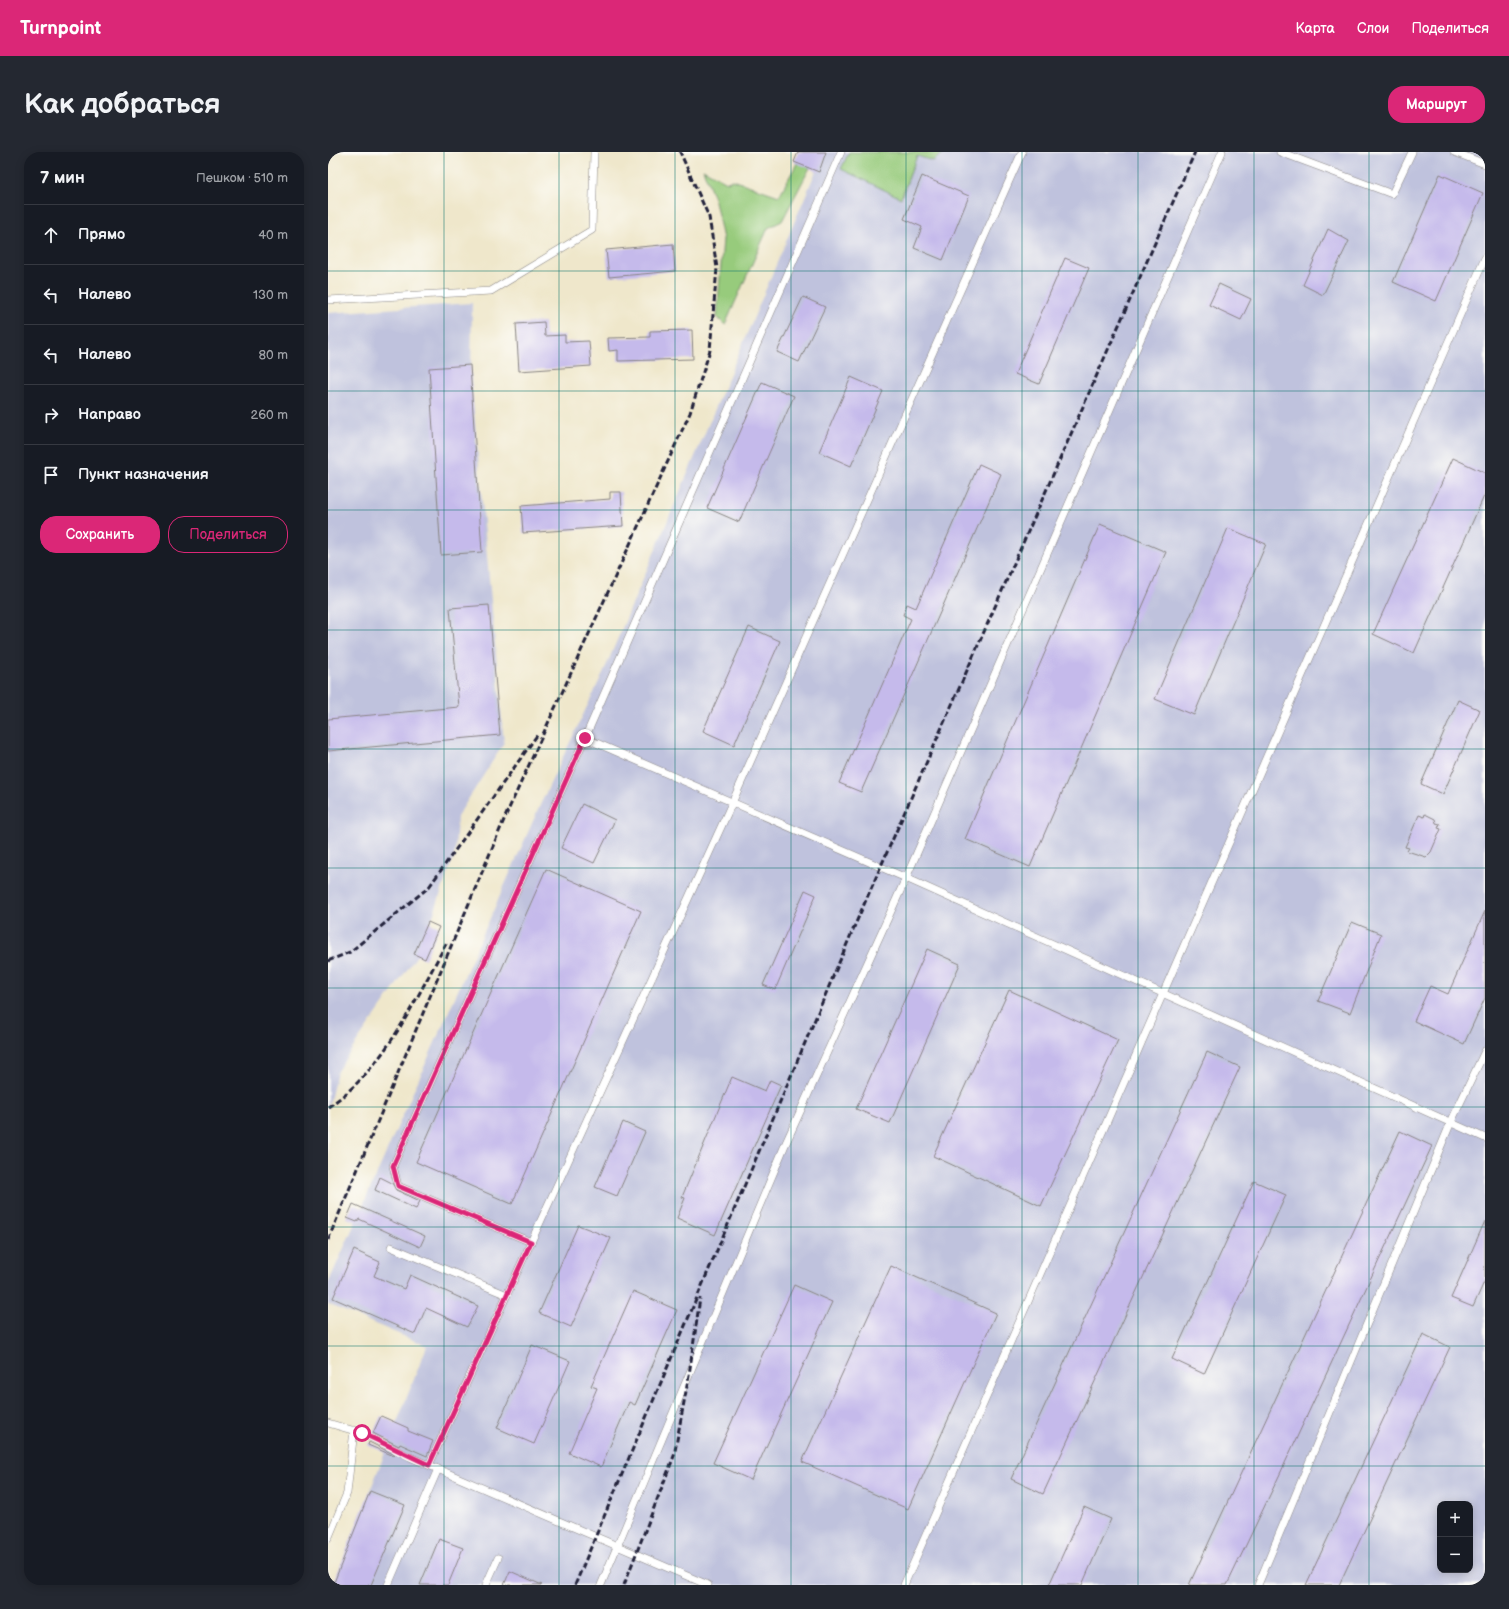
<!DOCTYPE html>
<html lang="ru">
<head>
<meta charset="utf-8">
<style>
  body { margin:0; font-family:"Balsamiq Sans",sans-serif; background:#242831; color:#f1f3f6 }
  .controls { position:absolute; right:12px; bottom:12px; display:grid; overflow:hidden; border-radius:8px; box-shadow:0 2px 10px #0003 }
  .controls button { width:36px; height:36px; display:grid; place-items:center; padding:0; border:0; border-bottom:1px solid #363941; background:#171b24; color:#f1f3f6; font:20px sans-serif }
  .stop { position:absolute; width:12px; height:12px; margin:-9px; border:3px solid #db2777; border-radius:50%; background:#fff }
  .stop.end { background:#db2777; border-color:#fff; box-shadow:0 1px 4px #0008 }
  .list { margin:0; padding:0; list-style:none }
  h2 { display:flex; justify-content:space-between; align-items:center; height:52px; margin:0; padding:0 16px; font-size:17px }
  h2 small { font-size:13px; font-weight:400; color:#9ea1a6 }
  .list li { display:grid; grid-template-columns:26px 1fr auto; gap:12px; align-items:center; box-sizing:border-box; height:60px; padding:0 16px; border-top:1px solid #363941 }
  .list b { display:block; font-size:15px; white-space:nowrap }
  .list em { font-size:13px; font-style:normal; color:#9ea1a6 }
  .actions { display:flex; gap:8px; padding:12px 16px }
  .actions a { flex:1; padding:9px 0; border:1px solid #db2777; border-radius:16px; text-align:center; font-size:14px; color:#db2777 }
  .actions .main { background:#db2777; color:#fff }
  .icon { flex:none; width:22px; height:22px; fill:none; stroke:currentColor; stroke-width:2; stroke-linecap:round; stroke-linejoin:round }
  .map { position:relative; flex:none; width:1157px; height:1433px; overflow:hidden; border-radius:16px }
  header { display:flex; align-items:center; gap:24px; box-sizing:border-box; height:56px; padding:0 20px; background:#db2777; color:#fff }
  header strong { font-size:19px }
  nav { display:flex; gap:22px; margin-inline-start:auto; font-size:14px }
  .intro { display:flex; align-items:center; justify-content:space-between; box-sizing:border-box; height:96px; padding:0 24px }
  h1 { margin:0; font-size:28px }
  .button { padding:10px 18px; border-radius:16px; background:#db2777; color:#fff; font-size:14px; font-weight:700 }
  main { display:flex; gap:24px; padding:0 24px }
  aside { flex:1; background:#171b24; border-radius:16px; box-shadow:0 2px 10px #0003 }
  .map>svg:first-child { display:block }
  .industrial { fill:#bfc2dd; fill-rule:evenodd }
  .green { fill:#97cb7c; stroke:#5c765c }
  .building { fill:#c5baeb }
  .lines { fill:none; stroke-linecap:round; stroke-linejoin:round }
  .lane-casing { stroke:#888483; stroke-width:8 }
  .lane { stroke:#fff; stroke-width:7 }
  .rail { stroke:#22223b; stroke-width:3; stroke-dasharray:6 3; stroke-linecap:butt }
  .route { stroke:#db2777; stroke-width:5 }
  .grid { fill:none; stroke:#0f766e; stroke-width:1; stroke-opacity:0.55 }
</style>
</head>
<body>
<header>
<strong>Turnpoint</strong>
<nav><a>Карта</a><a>Слои</a><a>Поделиться</a></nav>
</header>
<div class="intro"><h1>Как добраться</h1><a class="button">Маршрут</a></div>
<main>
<aside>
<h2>7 мин<small>Пешком · 510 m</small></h2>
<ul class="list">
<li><svg class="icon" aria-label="ahead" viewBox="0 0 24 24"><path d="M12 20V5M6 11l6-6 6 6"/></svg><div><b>Прямо</b></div><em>40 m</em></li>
<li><svg class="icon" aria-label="left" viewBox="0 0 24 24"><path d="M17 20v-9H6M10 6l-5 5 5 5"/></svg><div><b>Налево</b></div><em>130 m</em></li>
<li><svg class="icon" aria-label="left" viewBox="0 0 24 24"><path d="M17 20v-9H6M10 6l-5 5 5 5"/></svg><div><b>Налево</b></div><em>80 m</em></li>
<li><svg class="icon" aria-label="right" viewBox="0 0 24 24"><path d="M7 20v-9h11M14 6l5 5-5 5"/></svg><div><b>Направо</b></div><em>260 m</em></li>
<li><svg class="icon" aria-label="arrive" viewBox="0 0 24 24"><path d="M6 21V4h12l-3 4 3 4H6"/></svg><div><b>Пункт назначения</b></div></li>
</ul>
<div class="actions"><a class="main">Сохранить</a><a>Поделиться</a></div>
</aside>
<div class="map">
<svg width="1157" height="1433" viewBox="0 0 1157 1433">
  <rect width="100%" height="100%" fill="#fdfcf7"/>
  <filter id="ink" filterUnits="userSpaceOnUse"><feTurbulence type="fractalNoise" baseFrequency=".025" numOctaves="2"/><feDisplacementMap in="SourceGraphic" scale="8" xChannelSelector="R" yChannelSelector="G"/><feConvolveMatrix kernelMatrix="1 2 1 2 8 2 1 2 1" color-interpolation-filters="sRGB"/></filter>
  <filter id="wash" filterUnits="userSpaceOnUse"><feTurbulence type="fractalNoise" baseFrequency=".012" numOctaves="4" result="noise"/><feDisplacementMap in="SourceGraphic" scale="16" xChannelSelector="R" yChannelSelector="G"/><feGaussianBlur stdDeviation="0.9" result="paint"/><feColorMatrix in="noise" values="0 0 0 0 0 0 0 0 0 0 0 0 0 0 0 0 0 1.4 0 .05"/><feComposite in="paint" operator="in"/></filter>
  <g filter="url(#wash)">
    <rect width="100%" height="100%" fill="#efe7cb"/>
    <!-- industrial -->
    <g class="industrial">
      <path d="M496,0h661v1433h-1152l94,-239 -99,-42v-20l213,-481 63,-132zM1112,1352h30v66h-30z"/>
      <polygon points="144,151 143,228 176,591 129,665 127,700 94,796 9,919 0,957 0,161"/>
    </g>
    <!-- green -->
    <g class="green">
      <polygon points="521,0 617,0 605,9 589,4 573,46 513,17"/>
      <polygon points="473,4 486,8 454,69 440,76 397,173 389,165 395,87 387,49 375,17 399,30 405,28 451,44"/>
    </g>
    <g id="blocks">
      <!-- building -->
      <g class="building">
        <polygon points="470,0 498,0 491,20 466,10"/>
        <polygon points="1112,22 1155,41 1108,149 1065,130"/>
        <polygon points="594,24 641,44 615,108 586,96 594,75 576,67"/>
        <polygon points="1000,77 1021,89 995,143 975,133"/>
        <polygon points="345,92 347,119 281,125 278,98"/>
        <polygon points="737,106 761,116 711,232 687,222"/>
        <polygon points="891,132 923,147 913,168 881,153"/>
        <polygon points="475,145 497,155 471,210 449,200"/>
        <polygon points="216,170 217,184 237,183 237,190 261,189 263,214 191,219 188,172"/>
        <polygon points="364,178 365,207 290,209 290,198 281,199 280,186 322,185 322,179"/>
        <polygon points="142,213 154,400 113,403 101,216"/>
        <polygon points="523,225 555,239 523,314 491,300"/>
        <polygon points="434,230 466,244 411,370 379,356"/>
        <polygon points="1125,306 1157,321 1157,342 1086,501 1045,482"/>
        <polygon points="651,312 673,322 533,640 511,631 583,467 575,463 579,452 588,456"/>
        <polygon points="282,340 293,340 295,374 195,381 193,354 282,347"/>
        <polygon points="772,372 838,400 702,715 637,687"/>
        <polygon points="900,376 938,392 866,563 827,547"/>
        <polygon points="161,453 172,583 0,599 0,567 131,555 122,456"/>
        <polygon points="421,475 452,489 406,593 375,579"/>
        <polygon points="1130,548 1152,558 1115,642 1093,632"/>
        <polygon points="254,652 287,668 266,711 233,696"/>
        <polygon points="1097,662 1107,667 1108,671 1112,672 1110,676 1113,677 1103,700 1098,705 1079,699 1081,696 1077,695 1091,663 1096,665"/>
        <polygon points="218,717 313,759 184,1052 88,1010"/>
        <polygon points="477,738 488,743 447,838 435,833"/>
        <polygon points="1157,759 1157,846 1136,892 1086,869 1102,834 1120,842"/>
        <polygon points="100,770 111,775 97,807 86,802"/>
        <polygon points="1024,770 1053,782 1022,861 990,849"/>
        <polygon points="599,797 632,812 562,971 528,957"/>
        <polygon points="681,838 790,888 713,1054 605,1004"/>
        <polygon points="879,900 912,915 715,1342 683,1327"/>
        <polygon points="404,925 437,939 442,928 453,933 387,1083 349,1066 357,1046 354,1045"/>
        <polygon points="295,970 317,980 289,1044 267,1035"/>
        <polygon points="1072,979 1104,994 951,1324 899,1433 861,1433"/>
        <polygon points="52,1025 64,1031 68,1038 92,1049 88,1057 47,1038"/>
        <polygon points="926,1029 958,1043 876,1222 844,1207"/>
        <polygon points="25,1052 97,1084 92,1095 31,1067 29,1070 19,1066"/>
        <polygon points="1157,1069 1157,1128 1145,1155 1123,1146"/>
        <polygon points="250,1073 283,1086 243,1175 211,1161"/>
        <polygon points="26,1098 52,1110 46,1124 76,1137 82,1123 150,1154 139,1175 98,1156 87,1182 5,1146"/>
        <polygon points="563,1114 668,1161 580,1357 474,1310"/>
        <polygon points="466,1133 504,1150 423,1328 385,1311"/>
        <polygon points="305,1139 349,1158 307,1253 301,1250 273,1315 241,1301 269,1236 263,1234"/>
        <polygon points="1095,1182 1122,1195 1011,1433 978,1433"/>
        <polygon points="204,1193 242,1209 206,1292 169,1276"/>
        <polygon points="53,1264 80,1276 80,1279 105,1289 99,1304 72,1292 71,1294 45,1281"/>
        <polygon points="41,1290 67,1303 66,1304 40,1293"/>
        <polygon points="42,1339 77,1353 43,1433 5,1433"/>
        <polygon points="756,1355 783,1367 754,1433 721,1433"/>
        <polygon points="111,1387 135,1396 120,1433 92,1433"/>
        <polygon points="182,1419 214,1433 176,1433"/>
      </g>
    </g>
  </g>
  <g filter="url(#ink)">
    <use href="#blocks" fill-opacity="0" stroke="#888483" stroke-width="1"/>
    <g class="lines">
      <!-- lane casing -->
      <g class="lane-casing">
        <g id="lane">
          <polyline points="952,0 1064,42 1084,0"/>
          <polyline points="1126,0 1157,12"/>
          <polyline points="0,148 163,139 264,78 266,0"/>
          <polyline points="257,586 578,726 1157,986"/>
          <polyline points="203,1090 70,1034 65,1014 257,586 513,0"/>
          <polyline points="63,1095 179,1143"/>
          <polyline points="0,1271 34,1281 82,1305 380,1433"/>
          <polyline points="101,1313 404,651 694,0"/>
          <polyline points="0,1387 19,1341 26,1278"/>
          <polyline points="60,1433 110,1317"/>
          <polyline points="158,1433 170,1406"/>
          <polyline points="273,1433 457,993 578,726 894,0"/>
          <polyline points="576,1433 1157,106"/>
          <polyline points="930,1433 1123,970 1157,899"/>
        </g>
      </g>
      <!-- lane -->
      <use href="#lane" class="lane"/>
      <!-- rail -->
      <g class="rail">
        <polyline points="0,809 22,800 101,735 210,582"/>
        <path d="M0,955c57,-38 87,-107 119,-165"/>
        <polyline points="0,1088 178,663 362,261 382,198 389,116 381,65 352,0"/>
        <polyline points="247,1433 527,773 867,0"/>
        <polyline points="296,1433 346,1304 361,1223 372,1146"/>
      </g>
    </g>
  </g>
  <g class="lines" filter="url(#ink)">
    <!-- route -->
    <polyline class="route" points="34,1281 101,1313 203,1090 70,1034 65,1014 257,586"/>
  </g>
  <!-- grid -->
  <path class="grid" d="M116,0v1433M231,0v1433M347,0v1433M463,0v1433M578,0v1433M694,0v1433M810,0v1433M926,0v1433M1041,0v1433M0,119h1157M0,239h1157M0,358h1157M0,478h1157M0,597h1157M0,716h1157M0,836h1157M0,955h1157M0,1075h1157M0,1194h1157M0,1314h1157"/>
</svg>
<div class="controls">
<button>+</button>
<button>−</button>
</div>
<div class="stop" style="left:34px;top:1281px"></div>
<div class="stop end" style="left:257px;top:586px"></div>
</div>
</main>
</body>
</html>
